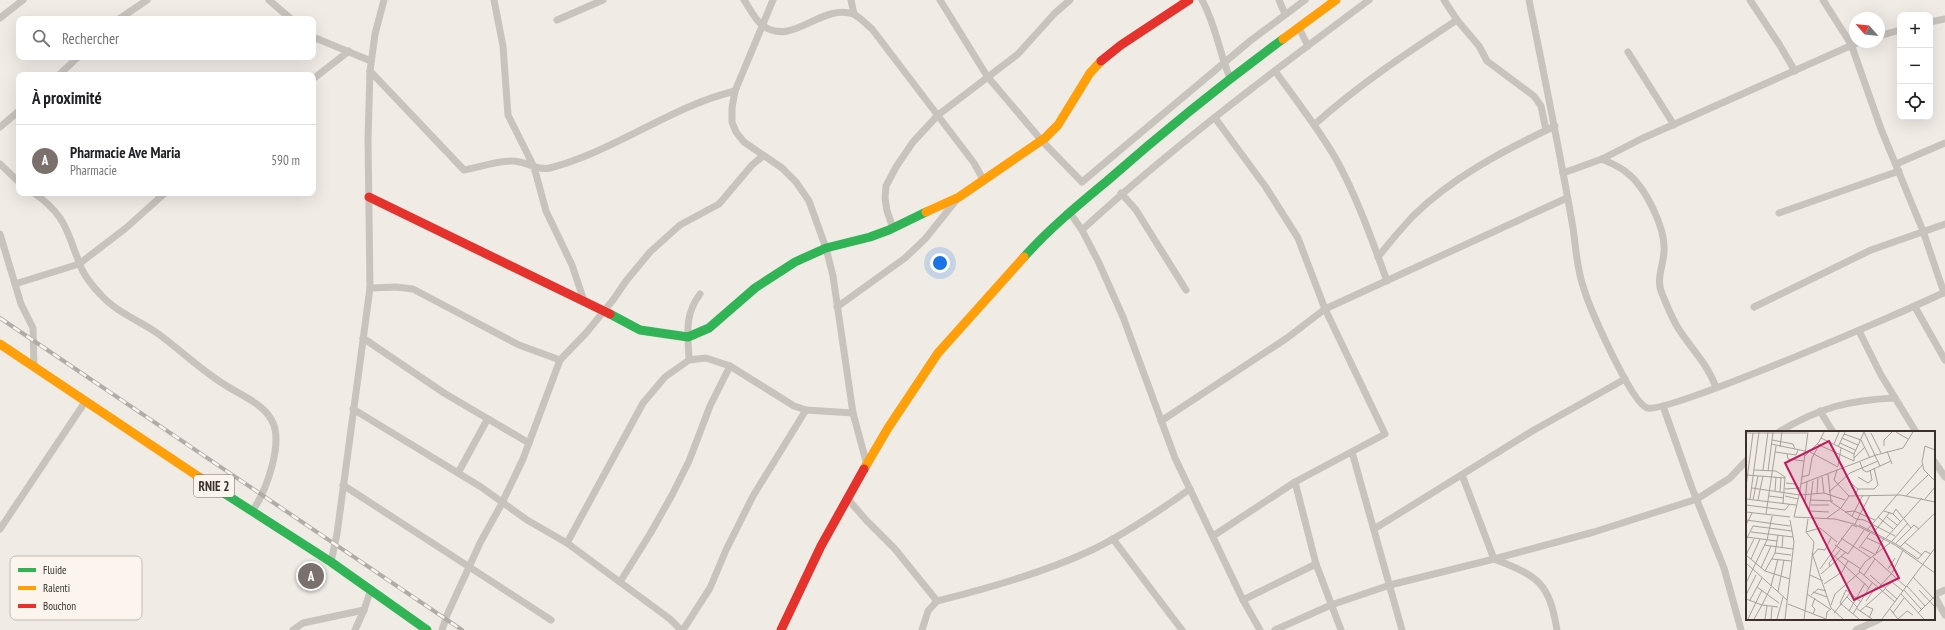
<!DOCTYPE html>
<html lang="fr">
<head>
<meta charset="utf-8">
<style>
  body { margin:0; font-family:"PT Sans Narrow",sans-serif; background:#f6f6f6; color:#202124 }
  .controls { position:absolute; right:12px; top:12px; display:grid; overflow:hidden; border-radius:8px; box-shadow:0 4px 16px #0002 }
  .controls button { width:36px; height:36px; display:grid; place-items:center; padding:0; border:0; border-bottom:1px solid #e0e0e0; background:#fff; color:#202124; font:20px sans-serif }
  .compass { position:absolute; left:1849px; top:12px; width:36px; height:36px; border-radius:50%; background:#fff; box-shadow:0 4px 16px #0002; rotate:297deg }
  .you { position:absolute; left:940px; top:263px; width:14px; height:14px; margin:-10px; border:3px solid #fff; border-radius:50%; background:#1a73e8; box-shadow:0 0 0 6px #1a73e833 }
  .badge { display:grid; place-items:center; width:26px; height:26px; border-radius:50%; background:#7a716c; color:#fff; font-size:13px; font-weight:700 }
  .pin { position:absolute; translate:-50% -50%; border:2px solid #fff; box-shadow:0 1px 4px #0006 }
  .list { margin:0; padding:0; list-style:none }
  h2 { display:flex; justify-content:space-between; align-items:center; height:52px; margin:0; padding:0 16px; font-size:17px }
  h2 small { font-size:13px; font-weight:400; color:#757577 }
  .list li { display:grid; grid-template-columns:26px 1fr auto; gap:12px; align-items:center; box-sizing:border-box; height:72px; padding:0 16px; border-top:1px solid #e0e0e0 }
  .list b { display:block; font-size:15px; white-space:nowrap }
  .list p { margin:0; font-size:13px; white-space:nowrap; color:#757577 }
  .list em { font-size:13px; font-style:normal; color:#757577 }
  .icon { flex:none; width:22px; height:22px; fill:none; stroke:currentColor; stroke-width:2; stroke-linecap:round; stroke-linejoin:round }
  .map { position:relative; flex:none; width:1945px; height:630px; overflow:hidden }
  .search { position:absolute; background:#fff; box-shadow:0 4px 16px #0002; left:16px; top:16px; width:300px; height:44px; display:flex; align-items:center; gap:10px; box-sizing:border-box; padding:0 14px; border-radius:8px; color:#757577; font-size:15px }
  .panel { position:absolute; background:#fff; box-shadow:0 4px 16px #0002; left:16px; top:72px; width:300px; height:124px; border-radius:8px }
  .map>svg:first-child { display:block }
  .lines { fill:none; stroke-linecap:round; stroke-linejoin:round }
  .street { stroke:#c9c3be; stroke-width:7 }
  .fast { stroke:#30b455; stroke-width:9 }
  .slow { stroke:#ff9f0a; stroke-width:9 }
  .jam { stroke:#e5322d; stroke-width:9 }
  .rail-casing { stroke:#b1aca8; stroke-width:4 }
  .rail { stroke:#fbf5ee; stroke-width:2.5; stroke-dasharray:8; stroke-linecap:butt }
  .labels { text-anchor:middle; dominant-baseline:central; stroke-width:3; stroke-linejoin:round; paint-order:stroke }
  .shield { fill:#fbf5ee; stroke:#756b66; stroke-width:1 }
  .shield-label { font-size:13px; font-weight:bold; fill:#3b302b }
  .inset-road { fill:none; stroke:#a8a09b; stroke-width:1 }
  .view { fill:#c2185b; fill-opacity:0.15; stroke:#c2185b; stroke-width:2 }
  .inset-edge { fill:none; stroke:#3b302b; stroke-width:2 }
  .key { fill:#fbf5ee; stroke:#c1bab4; stroke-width:1 }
  .key-label { font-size:11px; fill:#3b302b }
</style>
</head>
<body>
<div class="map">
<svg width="1945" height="630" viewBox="0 0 1945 630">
  <rect width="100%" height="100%" fill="#f0ebe5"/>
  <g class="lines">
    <!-- street -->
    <g class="street">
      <polyline points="269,0 291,19"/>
      <polyline points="494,0 503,46 508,115 534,167 546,211 572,265 584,301"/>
      <path d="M744,0c5,7 11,20 18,25 30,23 59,-22 91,-11 7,3 13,10 19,15l102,134 10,18"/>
      <polyline points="773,0 735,91 732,108 732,122 736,132 744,142 782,168 796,182 809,201 826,248 833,276 853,413 867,465"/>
      <polyline points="851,0 854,14"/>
      <polyline points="940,0 987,76 1042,141 1082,182 1250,41 1305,0"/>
      <path d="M1202,0c14,25 17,52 28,78"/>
      <polyline points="1279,0 1285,14"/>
      <polyline points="1444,0 1457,20 1479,46 1487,61 1534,96 1541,106 1546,130"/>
      <path d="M1529,0c15,74 30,148 43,222 4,22 4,46 12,67 6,20 47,113 63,119 20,6 264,-99 298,-116"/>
      <polyline points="1750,0 1779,44 1795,71"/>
      <polyline points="1823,0 1851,44 1881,129 1923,231 1944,293"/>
      <polyline points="0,18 23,0"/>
      <polyline points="119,19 147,0"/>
      <polyline points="557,20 603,0"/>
      <polyline points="1930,22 1945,19"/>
      <polyline points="1299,28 1308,46"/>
      <polyline points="1879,36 1900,30"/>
      <polyline points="313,37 371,61"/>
      <polyline points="1628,52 1674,125"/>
      <path d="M370,71l94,99c16,-3 33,-9 48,-9 14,0 25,10 38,7 65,-17 122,-62 185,-77"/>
      <path d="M1275,71c21,29 43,57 61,88 21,38 36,81 51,122"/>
      <polyline points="59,75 78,57"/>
      <polyline points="313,79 349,51"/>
      <path d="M1314,125c44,-40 93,-72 143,-105"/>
      <polyline points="0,127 19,111"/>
      <path d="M1602,159c8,4 17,7 24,13 19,14 40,56 38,80 -1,16 -9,28 -1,44 5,12 10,25 17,35 14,21 26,31 36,56"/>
      <polyline points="0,164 19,182"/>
      <polyline points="1896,164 1945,143"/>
      <polyline points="1563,173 1602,159 1641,139 1859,42"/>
      <path d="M34,193c10,7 19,15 26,25 9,13 13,30 19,44 3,11 14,25 22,33 16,18 40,26 59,40 21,16 40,34 62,48 16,11 39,19 49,36 14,22 -5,72 -18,91"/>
      <polyline points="1121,193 1136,210 1186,290"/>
      <polyline points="1070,213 1082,230"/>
      <polyline points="1779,213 1899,171"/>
      <polyline points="893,228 887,211 885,198 886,186 896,167 913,142 938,115 1018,54 1055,13 1070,0"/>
      <polyline points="0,234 21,304 33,328 34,367"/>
      <path d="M1378,257c11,-14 22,-27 34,-40 40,-40 93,-67 143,-91"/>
      <polyline points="15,284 79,264 126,228 165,193"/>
      <polyline points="370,288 396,287 413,289 519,345 560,360"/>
      <polyline points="837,307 905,258 925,239 958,198"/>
      <polyline points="1754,307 1871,250 1945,224"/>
      <polyline points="1915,307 1945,360"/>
      <polyline points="1859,331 1881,375 1916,432"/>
      <polyline points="363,338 444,393 529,443"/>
      <path d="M689,360c-1,-26 -5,-45 11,-66"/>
      <polyline points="1663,406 1692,488 1724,568 1741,630"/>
      <polyline points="353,409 481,487 527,520 567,543 670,619 681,630"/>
      <polyline points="1820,411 1833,432"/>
      <polyline points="1161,421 1287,338 1325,309 1567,198"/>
      <path d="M1779,432c39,-24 70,-32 116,-34"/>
      <polyline points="1352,452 1402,630"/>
      <polyline points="1934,461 1945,477"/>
      <polyline points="458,473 487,420"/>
      <path d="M1462,475l32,84c44,17 55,23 63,71"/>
      <polyline points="1295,482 1316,564 1341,630"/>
      <polyline points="343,485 551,620"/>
      <polyline points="847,498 866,520 895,549 937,601"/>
      <polyline points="0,529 85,402"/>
      <polyline points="1374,529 1534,430 1625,379"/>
      <polyline points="1213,536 1295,482 1385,434 1325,309 1298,238 1265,186 1215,118"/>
      <polyline points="1113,539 1182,630"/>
      <polyline points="567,543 643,403 665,377 689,360 706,358 730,366 794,406 806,410 853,413"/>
      <polyline points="331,562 337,534 370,288 368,139 370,71 375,34 384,0"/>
      <polyline points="620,582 650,534 672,495 689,461 710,406 730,366"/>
      <polyline points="1934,595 1945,615"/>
      <polyline points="1934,595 1945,590"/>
      <polyline points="1243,600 1316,564"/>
      <polyline points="293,630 303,623 364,610"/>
      <polyline points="355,630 364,610 371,589"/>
      <polyline points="442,630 447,615 480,543 501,505 523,459 560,360 586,333 613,300 626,281 650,252 680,225 719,204 752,165 763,156"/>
      <polyline points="683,630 710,588 726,550 753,496 806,410"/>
      <path d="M922,630l6,-19 9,-10c53,-13 106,-28 155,-51 35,-17 67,-39 98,-61"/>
      <path d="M1260,630l-17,-30 -68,-142 -52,-141 -24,-54 -17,-33c90,-83 189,-157 287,-230"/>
      <polyline points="1275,630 1331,605 1390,585 1494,559 1594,532 1697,499 1730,478 1747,460"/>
      <polyline points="1856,630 1880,619"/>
    </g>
    <!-- fast -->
    <g class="fast">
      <path d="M1024,257c25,-28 54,-52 83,-76 57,-50 115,-97 176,-142"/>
      <polyline points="610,314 640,330 688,337 709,328 755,288 795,262 826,248 870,237 889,230 926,212"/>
      <polyline points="202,479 331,562 427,630"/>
    </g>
    <!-- slow -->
    <g class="slow">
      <polyline points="1283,39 1336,0"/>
      <polyline points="926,212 959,197 1045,138 1058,125 1090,73 1101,61"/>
      <polyline points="0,344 202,479"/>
      <polyline points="864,469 888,428 938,353 1024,257"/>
    </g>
    <!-- jam -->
    <g class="jam">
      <polyline points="1101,61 1121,45 1189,0"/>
      <polyline points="369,197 610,314"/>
      <polyline points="781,630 821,546 864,469"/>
    </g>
    <!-- rail casing -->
    <g class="rail-casing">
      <polyline id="rail" points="0,318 462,630"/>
    </g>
    <!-- rail -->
    <use href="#rail" class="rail"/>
  </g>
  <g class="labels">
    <!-- shield labels -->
    <rect class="shield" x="194" y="475" width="40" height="22" rx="3"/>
    <g class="shield-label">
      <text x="214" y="486">RNIE 2</text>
    </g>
  </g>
  <!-- overview -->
  <g transform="translate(1746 431)">
    <rect width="189" height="189" fill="#f0ebe5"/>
    <path class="inset-road" d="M118,1l16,34M150,1l12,7M0,2h61M125,2l10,20M98,3l17,6 9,18M75,7l33,16M96,7l16,7M26,9l21,4 2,5M94,12l15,7M25,13l34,7M71,13l37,17M88,13l5,-12M138,15v-6l8,-8M34,16l2,-15M92,16l7,-15M189,19l-10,-4 -3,16 2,8 11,11M141,20l5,13M29,21l21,3 2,-5M64,21l28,15M41,23l1,5 16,2M59,25l14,-14 5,-10M108,27l11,-11M108,30v-7l10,-22M114,31l3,8 4,2 24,-11M92,35l3,-18M8,39l22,1 9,6 -2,26M17,39l5,-38M91,39l-3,10 15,16M22,40l5,-39M82,43l3,28 25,17 8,1 31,16M1,44l38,3M56,46l7,-2 3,-17 7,-13M76,46l2,16M112,46l10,6 4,-3 -2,-10M67,50l-4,30 20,1M102,50l10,8M40,52l9,1 4,4M55,53l75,-29 27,-7 10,-16M0,56l7,-54M6,57l48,7 24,-2 21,7M39,58l15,-1M29,60l1,-14M34,61l1,-14M83,61l21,-19 28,-12M71,63l1,-16M109,64l3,-6h16l4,-4 -4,-17M23,65l15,2M39,65l13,3M160,65l22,-21M0,68l50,6M4,68l9,-67M179,68l10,-12M7,69l5,-24M12,69l5,-24M65,69l22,1M59,71l2,-20M0,74l39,5 5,-6M65,74h18M138,80l9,3 8,8M0,81l44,5M99,81l9,-1 21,9M20,83l10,-68M147,83l3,-5 15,19M106,85l11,-21M48,86l41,2 19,5 41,21 40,28M48,86l6,-26 8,-59M132,86l15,12M141,86l10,8M81,87l14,-10 8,-12 52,-1 34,7M0,89l44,6M109,93l15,-29M0,94l6,-12M113,94l37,19 22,15M74,97l17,14M122,98l55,-65M5,101l42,5M60,101l14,-4M60,101l2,-13M128,101l16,-20M0,106l31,4M95,107l30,20M121,107l13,6M140,107l36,-40M0,109l7,-14 39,5M146,110l15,-17M158,111l18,13M144,112l-25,19 -6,9 36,31M150,112l18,-18 5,4M18,114l29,4M89,114l13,9 16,-24M115,116l15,8M154,116l35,-34M36,117l1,-12M113,117l11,-15M84,121l39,36M29,122l16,2M66,122l19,55 12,11M130,122l8,-15M0,124l19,16 25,8M0,124l8,-16M67,124l5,-6 7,1 6,-12M95,125l20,13M127,126l33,30M5,128l9,-20M26,128l19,2M172,128l7,-8 6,3M0,132l41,37M84,136l-1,-4 12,-14M15,137l10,-22M74,138l32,-44 5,2M142,138l7,-11M19,140l10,-18 3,-18M75,143l25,-22M64,144l13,6M118,144l11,-16M124,144l27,24M167,146l22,23M0,152l21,-43 5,-24M78,153l18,-12 6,-11M25,155l7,-27M161,155l18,20M11,156l22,16M25,156l-9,18 16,2M132,157l14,-15 11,-23M139,157l7,-6 11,9M100,159l-6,13 19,16M158,159l17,19M173,159l16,17M32,161l6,-32M67,161l14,5M104,162l11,9M61,163l23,15M155,163l23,25M0,164l10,-20M65,164l7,-6 8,2M101,166l10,10M0,168l16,6 -8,14M4,169l12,-22M120,170l10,-14M42,173l38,15M85,174l4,-11 25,-22M120,175l7,3 -4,9M110,177l16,11M144,178l8,10M103,180l16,-28M114,180l25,-22M88,182l16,-20 -4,-3M147,182l11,-15M172,182l17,-17M67,183l2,-5 -3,-3 3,-8M107,183l19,-31M2,188l14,-29M19,188l2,-13M25,188l1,-12M31,188l6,-22M39,188l9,-77 -4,-22M58,188l10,-77 -8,-10M80,188l1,-7 4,-3M136,188l53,-71M152,188l9,-8 6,4"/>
    <path class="view" d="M83,10l70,137 -45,22 -69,-137z"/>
    <rect width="189" height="189" class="inset-edge"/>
  </g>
  <!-- legend -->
  <rect x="10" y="556" width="132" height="64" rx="6" class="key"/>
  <rect x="18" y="568" width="18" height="4" fill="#30b455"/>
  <rect x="18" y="586" width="18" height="4" fill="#ff9f0a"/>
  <rect x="18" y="604" width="18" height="4" fill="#e5322d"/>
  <g class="key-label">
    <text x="43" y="574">Fluide</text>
    <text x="43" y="592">Ralenti</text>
    <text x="43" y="610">Bouchon</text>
  </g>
</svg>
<div class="controls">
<button>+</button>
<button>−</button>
<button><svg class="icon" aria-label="locate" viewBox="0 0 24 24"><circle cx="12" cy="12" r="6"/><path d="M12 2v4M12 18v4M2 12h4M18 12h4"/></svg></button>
</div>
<svg class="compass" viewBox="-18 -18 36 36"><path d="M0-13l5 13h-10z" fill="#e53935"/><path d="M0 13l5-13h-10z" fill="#757577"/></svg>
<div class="you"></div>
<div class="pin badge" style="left:311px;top:576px">A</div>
<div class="search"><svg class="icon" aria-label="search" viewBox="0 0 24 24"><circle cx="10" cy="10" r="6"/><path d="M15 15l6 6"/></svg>Rechercher</div>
<section class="panel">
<h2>À proximité<small></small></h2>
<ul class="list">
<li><span class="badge">A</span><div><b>Pharmacie Ave Maria</b><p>Pharmacie</p></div><em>590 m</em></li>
</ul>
</section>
</div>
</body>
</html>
